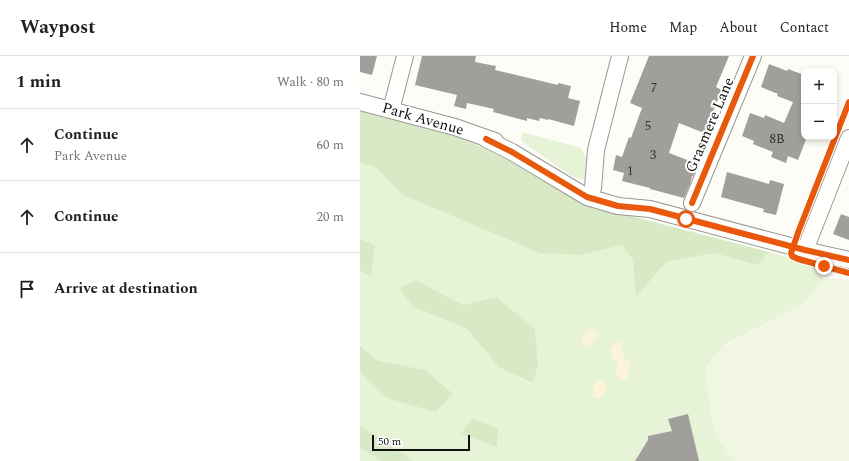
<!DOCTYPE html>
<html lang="en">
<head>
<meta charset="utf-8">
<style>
  body { margin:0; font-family:Spectral,serif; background:#f6f6f6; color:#202124 }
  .controls { position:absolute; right:12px; top:12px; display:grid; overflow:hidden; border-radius:8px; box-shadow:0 2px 6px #0003 }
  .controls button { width:36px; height:36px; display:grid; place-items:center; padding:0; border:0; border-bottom:1px solid #e0e0e0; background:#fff; color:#202124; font:20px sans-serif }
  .scale { position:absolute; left:12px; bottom:10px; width:98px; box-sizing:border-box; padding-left:4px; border:2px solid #111; border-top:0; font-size:11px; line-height:14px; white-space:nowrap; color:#111; -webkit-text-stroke:3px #fff; paint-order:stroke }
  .stop { position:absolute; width:12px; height:12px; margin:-9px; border:3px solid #ea580c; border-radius:50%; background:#fff }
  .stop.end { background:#ea580c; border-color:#fff; box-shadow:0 1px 4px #0008 }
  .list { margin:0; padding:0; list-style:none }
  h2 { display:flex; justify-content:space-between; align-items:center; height:52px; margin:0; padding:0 16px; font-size:17px }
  h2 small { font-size:13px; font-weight:400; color:#757577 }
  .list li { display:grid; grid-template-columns:26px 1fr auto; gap:12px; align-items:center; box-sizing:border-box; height:72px; padding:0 16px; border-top:1px solid #e0e0e0 }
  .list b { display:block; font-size:15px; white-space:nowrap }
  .list p { margin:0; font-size:13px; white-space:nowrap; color:#757577 }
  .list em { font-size:13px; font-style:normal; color:#757577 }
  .icon { flex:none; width:22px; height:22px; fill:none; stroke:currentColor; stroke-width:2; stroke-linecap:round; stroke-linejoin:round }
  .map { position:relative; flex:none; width:489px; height:405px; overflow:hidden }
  header { display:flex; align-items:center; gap:24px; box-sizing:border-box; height:56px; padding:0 20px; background:#fff; border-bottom:1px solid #e0e0e0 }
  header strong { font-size:19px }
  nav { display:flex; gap:22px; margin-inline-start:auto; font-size:14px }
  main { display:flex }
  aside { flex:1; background:#fff }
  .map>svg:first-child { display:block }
  .green { fill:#e7f3d7 }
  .forest { fill:#d8eac5 }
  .sand { fill:#fcf4d9 }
  .pitch { fill:#f0f6e1 }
  .building { fill:#a19f9c }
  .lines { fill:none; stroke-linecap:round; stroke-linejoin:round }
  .minor-casing { stroke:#979795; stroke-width:18 }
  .minor { stroke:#fffffe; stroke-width:16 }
  .cycleway-casing { stroke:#fff; stroke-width:8 }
  .cycleway { stroke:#e8590c; stroke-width:6 }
  .route { stroke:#ea580c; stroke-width:5 }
  .labels { text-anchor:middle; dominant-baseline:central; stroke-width:4; stroke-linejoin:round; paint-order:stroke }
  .number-label { font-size:13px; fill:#353434 }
  .street-label { font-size:15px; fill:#111; stroke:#fff }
</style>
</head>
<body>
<header>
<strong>Waypost</strong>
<nav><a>Home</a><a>Map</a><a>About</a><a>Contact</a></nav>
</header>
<main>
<aside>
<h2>1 min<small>Walk · 80 m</small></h2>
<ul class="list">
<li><svg class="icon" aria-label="ahead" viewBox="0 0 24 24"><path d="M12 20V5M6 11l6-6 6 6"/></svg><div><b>Continue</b><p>Park Avenue</p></div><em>60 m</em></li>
<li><svg class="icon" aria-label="ahead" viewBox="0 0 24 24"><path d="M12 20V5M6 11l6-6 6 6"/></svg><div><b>Continue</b></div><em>20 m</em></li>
<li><svg class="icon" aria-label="arrive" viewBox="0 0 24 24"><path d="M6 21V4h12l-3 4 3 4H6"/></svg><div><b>Arrive at destination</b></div></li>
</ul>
</aside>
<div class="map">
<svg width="489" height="405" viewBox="0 0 489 405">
  <rect width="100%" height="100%" fill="#fdfcf7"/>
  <!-- green -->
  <g class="green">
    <polygon points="0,55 154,110 252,155 451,207 464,223 445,247 364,289 346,311 350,357 357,380 374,405 0,405"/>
    <polygon points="162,76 221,92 227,103 226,124 216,122 210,119 161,85"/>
  </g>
  <!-- forest -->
  <g class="forest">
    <polygon points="0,55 102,82 252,155 409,196 397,209 355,197 307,205 276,241 273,204 262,189 220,199 180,197 43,139 17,112 0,106"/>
    <polygon points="0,183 15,189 11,220 0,215"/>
    <polygon points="55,224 103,249 136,241 175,273 178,309 173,327 139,311 107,273 54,251 39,233"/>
    <polygon points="0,290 18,305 65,314 93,338 75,356 27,342 0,316"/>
    <polygon points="113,363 138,372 137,391 101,377"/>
    <polygon points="0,370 21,383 53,405 21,405 9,397 0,393"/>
  </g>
  <!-- sand -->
  <g class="sand">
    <path d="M230,273c5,0 8,3 8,8l-9,10h-4l-4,-2v-4l7,-11z"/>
    <path d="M260,285h2c0,2 0,3 0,5 -1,4 3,8 2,13h4l2,3 -2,14 -3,3 -3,1c-6,-3 -7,-11 -4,-18 -12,-4 -9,-18 2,-21z"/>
    <path d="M243,324l4,4 -3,11 -4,4 -7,-2c-2,-10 0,-14 10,-17z"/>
  </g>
  <!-- pitch -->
  <polygon class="pitch" points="476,222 489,224 489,405 374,405 357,380 350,357 346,311 364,290 445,247 464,223"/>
  <!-- building -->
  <g class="building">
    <polygon points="0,0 17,0 12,19 0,16"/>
    <polygon points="62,0 116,0 115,6 136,10 135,14 198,29 198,27 211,30 208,42 220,45 214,70 188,63 188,64 180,62 179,65 167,62 167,65 133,56 134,53 107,47 106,53 94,50 97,39 55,29"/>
    <polygon points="289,0 369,0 356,31 362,34 344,77 319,67 309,97 338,108 333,120 332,120 330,128 324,142 290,133 290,132 262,125 264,117 253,114 256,99 262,101 269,81 271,82 282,52 270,47"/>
    <polygon points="409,8 427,15 428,13 444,19 444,81 447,81 438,104 428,100 426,107 411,101 413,96 393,88 394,85 382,80 390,57 404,62 405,59 424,67 433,46 417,40 418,38 401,31"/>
    <polygon points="367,116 409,128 410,124 424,128 416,159 403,156 404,153 361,141"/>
    <polygon points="481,158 489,161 489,184 473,178"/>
    <polygon points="328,358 339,405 275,405 288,384 288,380 312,375 308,363"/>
  </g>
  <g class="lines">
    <!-- minor casing -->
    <g class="minor-casing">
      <g id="minor">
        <polyline points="0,46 95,71 135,85"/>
        <polyline points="31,54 45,0"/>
        <polyline points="126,83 152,96 227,141 258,150 290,153 445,194 489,204"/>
        <polyline points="233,132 236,94 260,0"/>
        <polyline points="332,147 393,0"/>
        <polyline points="445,194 489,82"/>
      </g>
    </g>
    <!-- minor -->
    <use href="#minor" class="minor"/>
    <!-- cycleway casing -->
    <g class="cycleway-casing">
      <g id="cycleway">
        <polyline points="489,46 439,174 431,197 432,200 438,203 489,217"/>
        <polyline points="126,83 152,96 227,141 258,150 290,153 445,194 489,204"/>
        <polyline points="332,147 393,0"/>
      </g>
    </g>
    <!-- cycleway -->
    <use href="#cycleway" class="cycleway"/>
  </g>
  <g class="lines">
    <!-- route -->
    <path class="route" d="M326,163l107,28c-1,3 -3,7 0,10l31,9"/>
  </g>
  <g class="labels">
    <!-- number labels -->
    <g class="number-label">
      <text x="294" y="32">7</text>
      <text x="288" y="70">5</text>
      <text x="417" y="83">8B</text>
      <text x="293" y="99">3</text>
      <text x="270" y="115">1</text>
    </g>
    <!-- street labels -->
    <g class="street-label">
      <text transform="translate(63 63) rotate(16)">Park Avenue</text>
      <text transform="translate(350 69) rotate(-67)">Grasmere Lane</text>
    </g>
  </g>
</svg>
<div class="controls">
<button>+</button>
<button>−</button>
</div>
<div class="scale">50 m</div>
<div class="stop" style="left:326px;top:163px"></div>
<div class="stop end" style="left:464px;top:210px"></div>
</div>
</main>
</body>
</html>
